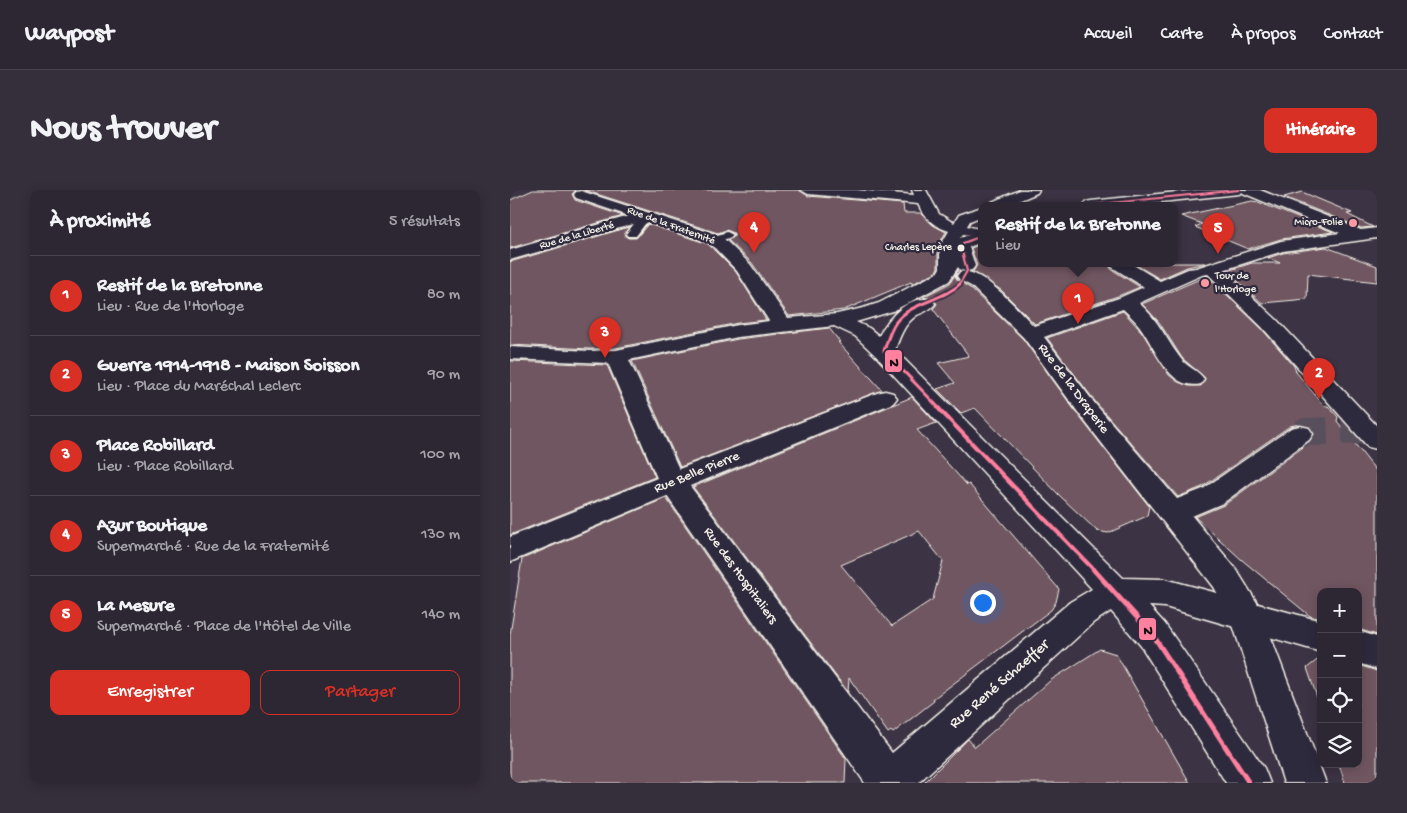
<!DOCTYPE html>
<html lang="fr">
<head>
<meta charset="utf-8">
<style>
  body { margin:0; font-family:"Gochi Hand",sans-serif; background:#352e3b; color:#f1f3f6 }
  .controls { position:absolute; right:15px; bottom:15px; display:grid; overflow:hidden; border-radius:10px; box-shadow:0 2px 12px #0003 }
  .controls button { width:45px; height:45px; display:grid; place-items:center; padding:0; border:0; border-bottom:1px solid #48434e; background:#2d2633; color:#f1f3f6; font:25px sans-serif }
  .you { position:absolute; left:472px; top:412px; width:18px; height:18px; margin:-12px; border:4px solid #fff; border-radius:50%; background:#1a73e8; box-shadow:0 0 0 8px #1a73e833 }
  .badge { display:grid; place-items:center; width:32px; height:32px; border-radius:50%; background:#d93025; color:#fff; font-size:16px; font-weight:700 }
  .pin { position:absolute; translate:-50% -41px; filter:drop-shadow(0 1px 2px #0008) }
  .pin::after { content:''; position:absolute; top:26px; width:18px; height:15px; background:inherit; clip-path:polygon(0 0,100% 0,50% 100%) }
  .popup { position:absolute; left:468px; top:12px; width:200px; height:65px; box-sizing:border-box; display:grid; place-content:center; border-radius:10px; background:#2d2633; filter:drop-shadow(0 1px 4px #0005); font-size:16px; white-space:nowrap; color:#a7a5ac }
  .popup b { font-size:19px; color:#f1f3f6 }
  .popup::after { content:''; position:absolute; left:50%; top:100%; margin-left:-10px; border:10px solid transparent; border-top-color:#2d2633 }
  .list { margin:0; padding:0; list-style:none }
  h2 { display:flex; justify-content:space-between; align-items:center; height:65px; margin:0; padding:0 20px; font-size:21px }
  h2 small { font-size:16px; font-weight:400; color:#a7a5ac }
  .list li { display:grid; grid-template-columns:32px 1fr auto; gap:15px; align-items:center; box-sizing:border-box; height:80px; padding:0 20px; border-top:1px solid #48434e }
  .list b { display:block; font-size:19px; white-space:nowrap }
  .list p { margin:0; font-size:16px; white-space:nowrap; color:#a7a5ac }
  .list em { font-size:16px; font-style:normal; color:#a7a5ac }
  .actions { display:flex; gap:10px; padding:15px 20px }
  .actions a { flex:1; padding:11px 0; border:1px solid #d93025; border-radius:10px; text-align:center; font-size:18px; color:#d93025 }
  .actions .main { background:#d93025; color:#fff }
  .icon { flex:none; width:28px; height:28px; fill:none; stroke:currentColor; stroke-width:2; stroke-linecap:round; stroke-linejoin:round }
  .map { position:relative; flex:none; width:867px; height:593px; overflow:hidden; border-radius:10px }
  header { display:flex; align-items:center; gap:30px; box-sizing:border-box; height:70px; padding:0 25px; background:#2d2633; border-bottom:1px solid #48434e }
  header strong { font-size:24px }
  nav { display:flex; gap:28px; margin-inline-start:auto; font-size:18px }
  .intro { display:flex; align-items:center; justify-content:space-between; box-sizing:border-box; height:120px; padding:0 30px }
  h1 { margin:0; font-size:35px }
  .button { padding:12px 22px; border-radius:10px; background:#d93025; color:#fff; font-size:18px; font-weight:700 }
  main { display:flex; gap:30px; padding:0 30px }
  aside { flex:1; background:#2d2633; border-radius:10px; box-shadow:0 2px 12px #0003 }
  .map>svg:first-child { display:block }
  .building { fill:#6f5761; stroke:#f4f1e8; fill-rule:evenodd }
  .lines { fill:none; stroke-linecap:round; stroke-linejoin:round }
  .pedestrian-tunnel { stroke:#58505d; stroke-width:28; stroke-dasharray:28 14; stroke-linecap:butt }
  .service-casing { stroke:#f4f1e8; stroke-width:4 }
  .pedestrian-casing { stroke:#f4f1e8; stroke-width:3 }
  .minor-casing { stroke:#f4f1e8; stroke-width:3 }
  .service { fill:#2f2a3d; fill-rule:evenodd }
  .pedestrian { fill:#2f2a3d; fill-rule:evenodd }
  .minor { fill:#2f2a3d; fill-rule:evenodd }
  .bus-1-far3-casing { stroke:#2f2a3d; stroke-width:4 }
  .bus-1-far2-casing { stroke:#2f2a3d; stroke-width:6 }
  .bus-1-far1-casing { stroke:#2f2a3d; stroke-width:8 }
  .bus-1-casing { stroke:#2f2a3d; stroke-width:9 }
  .bus-1-far3 { stroke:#ff809f; stroke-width:2 }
  .bus-1-far2 { stroke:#ff809f; stroke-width:3 }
  .bus-1-far1 { stroke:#ff809f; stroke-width:4 }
  .bus-1 { stroke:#ff809f; stroke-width:5 }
  .poi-dot { fill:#ff9aa2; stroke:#2f2a3d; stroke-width:2 }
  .bus-dot { fill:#f4f1e8; stroke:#2f2a3d; stroke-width:2 }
  .labels { text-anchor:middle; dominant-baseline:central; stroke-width:4.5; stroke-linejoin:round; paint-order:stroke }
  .far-poi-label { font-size:11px; fill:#f4f1e8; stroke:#2f2a3d; text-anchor:end }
  .far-street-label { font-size:11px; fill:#f4f1e8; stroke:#2f2a3d }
  .far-bus-label { font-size:11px; fill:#f4f1e8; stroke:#2f2a3d; text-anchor:end }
  .street-label { font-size:14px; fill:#f4f1e8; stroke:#2f2a3d }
  .near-street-label { font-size:16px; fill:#f4f1e8; stroke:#2f2a3d }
  .line-badge { stroke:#2f2a3d; stroke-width:2 }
  .pale-badge-label { font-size:14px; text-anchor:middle; font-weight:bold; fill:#111 }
</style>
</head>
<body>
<header>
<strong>Waypost</strong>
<nav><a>Accueil</a><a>Carte</a><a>À propos</a><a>Contact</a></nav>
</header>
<div class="intro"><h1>Nous trouver</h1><a class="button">Itinéraire</a></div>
<main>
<aside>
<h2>À proximité<small>5 résultats</small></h2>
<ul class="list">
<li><span class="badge">1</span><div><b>Restif de la Bretonne</b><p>Lieu · Rue de l'Horloge</p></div><em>80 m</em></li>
<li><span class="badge">2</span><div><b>Guerre 1914-1918 - Maison Soisson</b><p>Lieu · Place du Maréchal Leclerc</p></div><em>90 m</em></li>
<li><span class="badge">3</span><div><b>Place Robillard</b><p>Lieu · Place Robillard</p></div><em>100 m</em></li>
<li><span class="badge">4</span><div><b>Azur Boutique</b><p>Supermarché · Rue de la Fraternité</p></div><em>130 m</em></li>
<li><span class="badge">5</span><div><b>La Mesure</b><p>Supermarché · Place de l'Hôtel de Ville</p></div><em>140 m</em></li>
</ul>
<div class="actions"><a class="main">Enregistrer</a><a>Partager</a></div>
</aside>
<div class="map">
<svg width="867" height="593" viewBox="0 0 867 593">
  <rect width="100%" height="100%" fill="#3c3344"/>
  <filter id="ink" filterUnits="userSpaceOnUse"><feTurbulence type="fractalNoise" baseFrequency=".02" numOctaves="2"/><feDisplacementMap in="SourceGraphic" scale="10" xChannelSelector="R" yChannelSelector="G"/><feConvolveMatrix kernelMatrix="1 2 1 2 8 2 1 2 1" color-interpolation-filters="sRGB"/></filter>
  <g filter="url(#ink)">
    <!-- building -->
    <g class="building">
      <polygon points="23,0 66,0 62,4 65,10 113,26 0,58 0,10"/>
      <polygon points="74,0 289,0 298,6 393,14 394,23 411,23 423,35 436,42 428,56 428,77 426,82 402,94 401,92 334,120 279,126 242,73 218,50 224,46 224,43 216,40 208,43"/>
      <polygon points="792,2 842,23 837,24 863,37 851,38 774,7"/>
      <polygon points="742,11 748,12 823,42 771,49 738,59 685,37 692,34 671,26"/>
      <polygon points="138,34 198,54 226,82 256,130 228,133 106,158 80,159 0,155 0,72 119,37 115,45 118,48 126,48"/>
      <polygon points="472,54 472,73 598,73 601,79 630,97 608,106 525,134 491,100 463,82 467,75 461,58"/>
      <polygon points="816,57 867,76 867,92 798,84 797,109 752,113 717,81 742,73 770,73 758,68 773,63"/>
      <polygon points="623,73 696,73 677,77 650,89"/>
      <polygon points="448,80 445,86 448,91 460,98 513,149 569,226 639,316 637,326 598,343 587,341 550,306 465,218 451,223 427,199 445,193 428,173 459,166 423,119 427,114 424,109 413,107 440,93"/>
      <polygon points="697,86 751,138 784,176 786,182 814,216 818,216 828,227 827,231 867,282 867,445 848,439 848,402 811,402 811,429 800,426 732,370 685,327 714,315 800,252 805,245 801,237 790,234 780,236 692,297 668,307 587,214 537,148 613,121 632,142 659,185 668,192 679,196 691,196 695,188 672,168 649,132 632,114"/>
      <polygon points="319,138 330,152 328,152 372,200 170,277 122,171 228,149"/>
      <polygon points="0,171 97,175 145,287 0,345"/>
      <path d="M402,207l24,26 -19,7 50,55 2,-1 90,105 -3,13 -5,8 -118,89 1,2 -41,32 -2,-2 -3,2 -39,-55 -1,14 -155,-205zM409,341l24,30 -10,38 -41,27 -51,-61z"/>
      <polygon points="156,308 336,569 335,593 0,593 0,445 12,369"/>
      <polygon points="590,459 606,464 680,593 414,593 458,549 465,557 541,490"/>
      <polygon points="811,467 811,519 797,478"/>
      <polygon points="848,475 867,481 867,593 835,593 829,574 848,574"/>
    </g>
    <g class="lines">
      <!-- pedestrian-tunnel -->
      <polyline class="pedestrian-tunnel" points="790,244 796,242 857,240"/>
      <!-- service casing -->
      <g class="service-casing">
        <g id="service">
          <polygon points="139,25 143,26 145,28 135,34 126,46 118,46 116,44 127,30"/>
          <polygon points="217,42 223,45 221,47 205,53 199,49 201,47"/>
        </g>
      </g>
      <!-- pedestrian casing -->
      <g class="pedestrian-casing">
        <path id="pedestrian" d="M731,0h19l101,40 16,-2v10l-94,13 -60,19 53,49 101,107v23l-9,-2 -106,-120 -54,-53 -6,1 -63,28c21,19 26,35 42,56 6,8 17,11 23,20l-3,5c-34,8 -47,-42 -64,-61 -4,-5 -9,-9 -14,-14l-79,28 52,68 81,94 26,-10 88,-61 9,-2 9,2 4,6 -4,6 -86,63 -31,13 44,53 23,37 67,177h-42l-53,-164 -17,-32 -134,-172 -56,-77 -53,-52 -11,-6 -3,-4 3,-4c22,-5 59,39 74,54l85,-28 25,-11 -32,-20 -2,-4h20l30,18 28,-12 8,-1 85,-27 59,-8 -97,-40z"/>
      </g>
      <!-- minor casing -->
      <g class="minor-casing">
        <g id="minor">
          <path d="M291,0h56l57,5 -2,-5h14l13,24 15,9 5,-8 23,-8v9l-12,5 -3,5 15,4v12l-13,5 6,19 -3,4 -6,1 -6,-1 -2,-3 -9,14 -56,30 -37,11 13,6 10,8c9,-18 30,-42 53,-36l3,4c-5,6 -11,8 -18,11 -13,9 -17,21 -22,35l228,228 42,1 156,42v31l-156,-45 -16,-1 16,18 99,144 6,15h-44l-85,-137 -30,-35 -17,11 -176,161h-53l-198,-287 -157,66v-25l147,-59 -49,-115 -98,-4v-12l80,4 26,-1 122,-25 31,-4 -32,-50 -28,-29 -65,-21 -134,39v-10l119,-34 -53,-18 -2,-3 2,-3 5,-1 140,45 29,28 38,54 49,-4 26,-6 16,-5 58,-30 3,-5v-22l9,-15c-16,-5 -24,-13 -31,-27l-110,-10zM453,44l6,1 -9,3zM324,136l21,10 21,20 216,233 -22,13 -178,151 -202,-267 203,-83 4,-5 -4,-5 -8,-2 -8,2 -198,76 -50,-109 109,-23z"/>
          <polygon points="510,0 529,0 527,3 499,15 480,15 482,12"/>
          <polygon points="687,0 736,0 729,4 621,15 574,15 576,12 581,11"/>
          <polygon points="848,441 867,447 867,479 848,473"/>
        </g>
      </g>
      <!-- service -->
      <use href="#service" class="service"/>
      <!-- pedestrian -->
      <use href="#pedestrian" class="pedestrian"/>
      <!-- minor -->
      <use href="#minor" class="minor"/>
      <!-- bus-1-far3 casing -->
      <g class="bus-1-far3-casing">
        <g id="bus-1-far3">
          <polyline points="581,15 729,0"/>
          <polyline points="449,95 457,81 451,57 453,53 472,46"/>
        </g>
      </g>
      <!-- bus-1-far2 casing -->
      <g class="bus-1-far2-casing">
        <path id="bus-1-far2" d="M430,219l-56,-58c3,-10 6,-21 12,-29 15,-20 46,-21 64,-38"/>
      </g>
      <!-- bus-1-far1 casing -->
      <g class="bus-1-far1-casing">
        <polyline id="bus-1-far1" points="428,218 585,381"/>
      </g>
      <!-- bus-1 casing -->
      <g class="bus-1-casing">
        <polyline id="bus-1" points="584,380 643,445 739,593"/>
      </g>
      <!-- bus-1-far3 -->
      <use href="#bus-1-far3" class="bus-1-far3"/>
      <!-- bus-1-far2 -->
      <use href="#bus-1-far2" class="bus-1-far2"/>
      <!-- bus-1-far1 -->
      <use href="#bus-1-far1" class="bus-1-far1"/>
      <!-- bus-1 -->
      <use href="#bus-1" class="bus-1"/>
    </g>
  </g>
  <!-- markers -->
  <g class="poi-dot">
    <circle cx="843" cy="33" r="5"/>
    <circle cx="695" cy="93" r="5"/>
  </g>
  <circle class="bus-dot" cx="451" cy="58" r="4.5"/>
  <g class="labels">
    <!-- far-poi labels -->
    <g class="far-poi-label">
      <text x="833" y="33">Micro-Folie</text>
      <text x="705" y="87" text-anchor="start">Tour de<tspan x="705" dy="13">l'Horloge</tspan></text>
    </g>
    <!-- far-street labels -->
    <g class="far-street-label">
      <text transform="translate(161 36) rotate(20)">Rue de la Fraternité</text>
      <text transform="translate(67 46) rotate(-16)">Rue de la Liberté</text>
    </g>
    <!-- far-bus labels -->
    <g class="far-bus-label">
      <text x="442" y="58">Charles Lepère</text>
    </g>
    <!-- street labels -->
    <g class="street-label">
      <text transform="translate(563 199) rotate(53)">Rue de la Draperie</text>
      <text transform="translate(187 283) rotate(-22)">Rue Belle Pierre</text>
      <text transform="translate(230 386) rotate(54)">Rue des Hospitaliers</text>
    </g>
    <!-- near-street labels -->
    <g class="near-street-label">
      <text transform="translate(490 495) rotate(-41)">Rue René Schaeffer</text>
    </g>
  </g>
  <g class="line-badge">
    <rect x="374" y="159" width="19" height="24" rx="5" fill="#ff809f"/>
    <rect x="628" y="427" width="19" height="24" rx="5" fill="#ff809f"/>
  </g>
  <g class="pale-badge-label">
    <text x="384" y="176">N</text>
    <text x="638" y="444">N</text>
  </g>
</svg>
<div class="controls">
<button>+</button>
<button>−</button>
<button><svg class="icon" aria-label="locate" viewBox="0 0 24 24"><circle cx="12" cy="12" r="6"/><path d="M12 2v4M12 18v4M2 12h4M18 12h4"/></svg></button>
<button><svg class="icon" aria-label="layers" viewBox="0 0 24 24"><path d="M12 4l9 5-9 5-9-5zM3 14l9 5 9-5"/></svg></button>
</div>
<div class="you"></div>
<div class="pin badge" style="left:568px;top:134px">1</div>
<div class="popup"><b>Restif de la Bretonne</b>Lieu</div>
<div class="pin badge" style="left:809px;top:209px">2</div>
<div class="pin badge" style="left:95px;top:168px">3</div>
<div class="pin badge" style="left:244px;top:63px">4</div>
<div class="pin badge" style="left:708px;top:64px">5</div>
</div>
</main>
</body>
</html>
